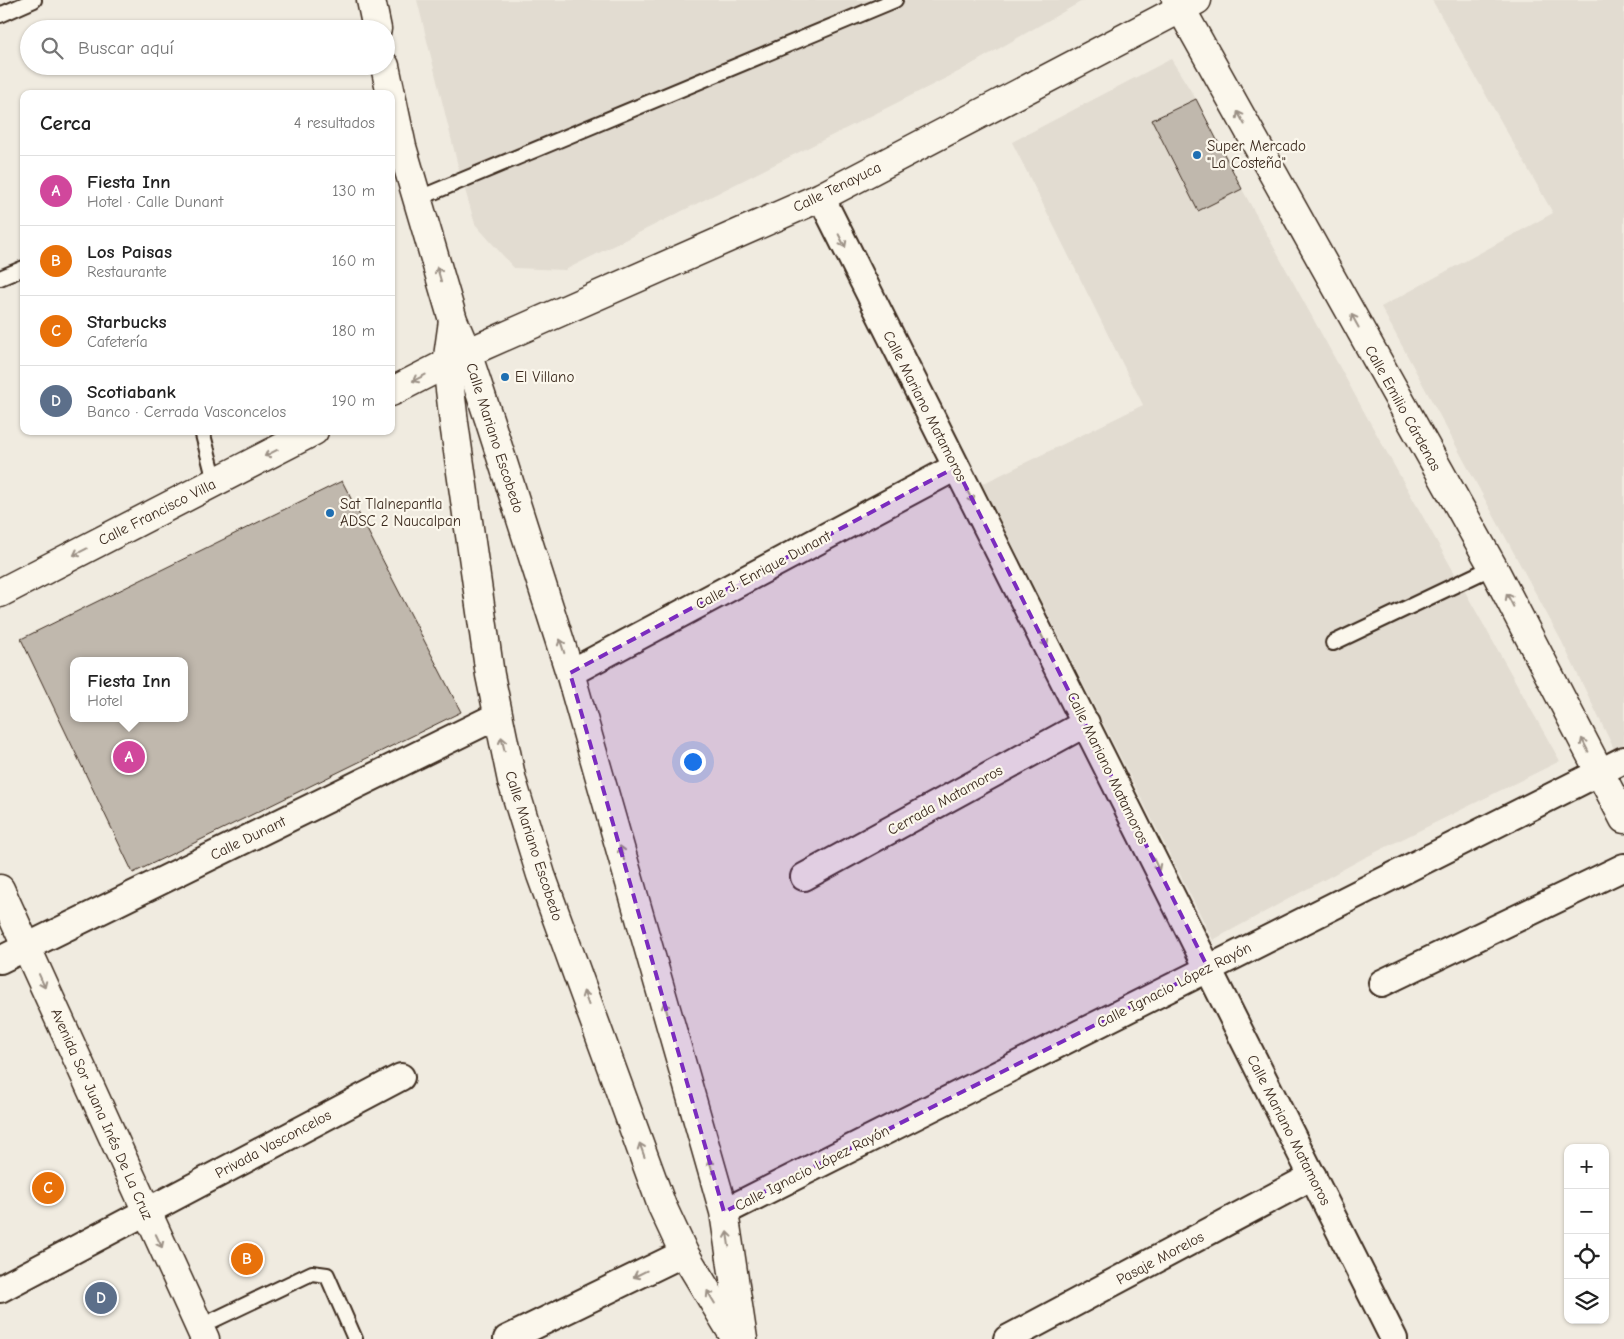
<!DOCTYPE html>
<html lang="es">
<head>
<meta charset="utf-8">
<style>
  body { margin:0; font-family:"Comic Neue",sans-serif; background:#f2f2f2; color:#222 }
  .controls { position:absolute; right:15px; bottom:15px; display:grid; overflow:hidden; border-radius:10px; box-shadow:0 1px 4px #0004 }
  .controls button { width:45px; height:45px; display:grid; place-items:center; padding:0; border:0; border-bottom:1px solid #e0e0e0; background:#fff; color:#222; font:25px sans-serif }
  .you { position:absolute; left:692px; top:761px; width:18px; height:18px; margin:-12px; border:4px solid #fff; border-radius:50%; background:#1a73e8; box-shadow:0 0 0 8px #1a73e833 }
  .badge { display:grid; place-items:center; width:32px; height:32px; border-radius:50%; background:#1f6fb2; color:#fff; font-size:16px; font-weight:700 }
  .pin { position:absolute; translate:-50% -50%; border:2px solid #fff; box-shadow:0 1px 5px #0006 }
  .popup { position:absolute; left:70px; top:657px; width:118px; height:65px; box-sizing:border-box; display:grid; place-content:center; border-radius:10px; background:#fff; filter:drop-shadow(0 1px 4px #0005); font-size:16px; white-space:nowrap; color:#767676 }
  .popup b { font-size:19px; color:#222 }
  .popup::after { content:''; position:absolute; left:50%; top:100%; margin-left:-10px; border:10px solid transparent; border-top-color:#fff }
  .list { margin:0; padding:0; list-style:none }
  h2 { display:flex; justify-content:space-between; align-items:center; height:65px; margin:0; padding:0 20px; font-size:21px }
  h2 small { font-size:16px; font-weight:400; color:#767676 }
  .list li { display:grid; grid-template-columns:32px 1fr auto; gap:15px; align-items:center; box-sizing:border-box; height:70px; padding:0 20px; border-top:1px solid #e0e0e0 }
  .list b { display:block; font-size:19px; white-space:nowrap }
  .list p { margin:0; font-size:16px; white-space:nowrap; color:#767676 }
  .list em { font-size:16px; font-style:normal; color:#767676 }
  .icon { flex:none; width:28px; height:28px; fill:none; stroke:currentColor; stroke-width:2; stroke-linecap:round; stroke-linejoin:round }
  .map { position:relative; flex:none; width:1624px; height:1339px; overflow:hidden }
  .search { position:absolute; background:#fff; box-shadow:0 1px 4px #0004; left:20px; top:20px; width:375px; height:55px; display:flex; align-items:center; gap:12px; box-sizing:border-box; padding:0 18px; border-radius:28px; color:#767676; font-size:19px }
  .panel { position:absolute; background:#fff; box-shadow:0 1px 4px #0004; left:20px; top:90px; width:375px; height:345px; border-radius:10px }
  .map>svg:first-child { display:block }
  .built { fill:#e2dcd1 }
  .building { fill:#c0b8ad; stroke:#3b2a1e; fill-rule:evenodd }
  .lines { fill:none; stroke-linecap:round; stroke-linejoin:round }
  .service-casing { stroke:#3b2a1e; stroke-width:18 }
  .minor-casing { stroke:#3b2a1e; stroke-width:30 }
  .tertiary-casing { stroke:#3b2a1e; stroke-width:31 }
  .service { stroke:#fbf7ec; stroke-width:14 }
  .minor { stroke:#fbf7ec; stroke-width:26 }
  .tertiary { stroke:#fbf7ec; stroke-width:28 }
  .oneway { stroke:#9b9085 }
  .marked { fill:#7b2cbf; fill-opacity:0.2; stroke:#7b2cbf; stroke-width:4; stroke-dasharray:10 6; stroke-linejoin:round }
  .poi-dot { fill:#1f6fb2; stroke:#fbf7ec; stroke-width:2 }
  .labels { text-anchor:middle; dominant-baseline:central; stroke-width:4.5; stroke-linejoin:round; paint-order:stroke }
  .poi-label { font-size:15px; fill:#3b2a1e; stroke:#fbf7ec; text-anchor:start }
  .street-label { font-size:15px; fill:#3b2a1e; stroke:#fbf7ec }
</style>
</head>
<body>
<div class="map">
<svg width="1624" height="1339" viewBox="0 0 1624 1339">
  <rect width="100%" height="100%" fill="#f0ebe0"/>
  <filter id="ink" filterUnits="userSpaceOnUse"><feTurbulence type="fractalNoise" baseFrequency=".02" numOctaves="2"/><feDisplacementMap in="SourceGraphic" scale="10" xChannelSelector="R" yChannelSelector="G"/><feConvolveMatrix kernelMatrix="1 2 1 2 8 2 1 2 1" color-interpolation-filters="sRGB"/></filter>
  <g filter="url(#ink)">
    <!-- built -->
    <g class="built">
      <polygon points="417,0 1084,0 958,72 565,270 514,268 475,224 458,166"/>
      <polygon points="1432,0 1624,0 1624,744 1614,749 1562,642 1381,307 1553,213"/>
      <polygon points="1171,59 1196,99 1153,120 1198,211 1242,189 1367,417 1560,761 1364,858 1213,940 982,484 1143,405 1012,142"/>
    </g>
    <!-- building -->
    <g class="building">
      <polygon points="1196,99 1242,189 1198,211 1152,120"/>
      <path d="M342,481l119,231 -328,161 -112,-234zM74,661h110v57h-110z"/>
    </g>
    <g class="lines">
      <!-- service casing -->
      <g class="service-casing">
        <g id="service">
          <polyline points="0,15 34,0"/>
          <polyline points="417,199 895,0"/>
          <polyline points="0,278 24,268"/>
          <polyline points="202,431 215,481"/>
          <polyline points="1333,643 1493,567"/>
          <polyline points="199,1327 312,1273 327,1275 355,1339"/>
        </g>
      </g>
      <!-- minor casing -->
      <g class="minor-casing">
        <g id="minor">
          <polyline points="821,197 1394,1339"/>
          <polyline points="570,673 956,467"/>
          <polyline points="804,877 1086,723"/>
          <polyline points="0,960 497,716"/>
          <polyline points="1382,983 1624,867"/>
          <polyline points="724,1212 1624,760"/>
          <polyline points="0,1289 401,1077"/>
          <polyline points="507,1339 684,1253"/>
          <polyline points="1007,1339 1313,1176"/>
        </g>
      </g>
      <!-- tertiary casing -->
      <g class="tertiary-casing">
        <g id="tertiary">
          <polyline points="371,0 377,29"/>
          <polyline points="1176,0 1493,567 1624,819"/>
          <polyline points="385,66 391,94"/>
          <polyline points="391,95 402,147 453,320 467,353 490,422 570,673 724,1212 743,1339"/>
          <polyline points="453,321 447,364 454,423 490,675 512,781 541,875 662,1206 684,1253 736,1339"/>
          <polyline points="391,392 467,353 821,197 1197,0"/>
          <polyline points="0,593 314,431"/>
          <polyline points="0,889 205,1339"/>
        </g>
      </g>
      <!-- service -->
      <use href="#service" class="service"/>
      <!-- minor -->
      <use href="#minor" class="minor"/>
      <!-- tertiary -->
      <use href="#tertiary" class="tertiary"/>
    </g>
    <!-- one-way arrows -->
    <defs><path id="oneway-shaft" d="M-6 0H5M1.5-3L5.5 0L1.5 3" fill="none" stroke-width="1.6" stroke-linecap="round" stroke-linejoin="round" transform="scale(1.25)"/></defs>
    <g class="oneway">
      <use href="#oneway-shaft" transform="translate(1241 118) rotate(-119)"/>
      <use href="#oneway-shaft" transform="translate(842 241) rotate(63)"/>
      <use href="#oneway-shaft" transform="translate(439 274) rotate(-106)"/>
      <use href="#oneway-shaft" transform="translate(1355 321) rotate(-119)"/>
      <use href="#oneway-shaft" transform="translate(419 378) rotate(153)"/>
      <use href="#oneway-shaft" transform="translate(271 453) rotate(153)"/>
      <use href="#oneway-shaft" transform="translate(970 496) rotate(63)"/>
      <use href="#oneway-shaft" transform="translate(80 552) rotate(153)"/>
      <use href="#oneway-shaft" transform="translate(1510 600) rotate(-117)"/>
      <use href="#oneway-shaft" transform="translate(1044 640) rotate(63)"/>
      <use href="#oneway-shaft" transform="translate(562 646) rotate(-108)"/>
      <use href="#oneway-shaft" transform="translate(503 744) rotate(-103)"/>
      <use href="#oneway-shaft" transform="translate(1585 745) rotate(-117)"/>
      <use href="#oneway-shaft" transform="translate(622 853) rotate(-106)"/>
      <use href="#oneway-shaft" transform="translate(1156 864) rotate(64)"/>
      <use href="#oneway-shaft" transform="translate(42 981) rotate(66)"/>
      <use href="#oneway-shaft" transform="translate(586 998) rotate(-110)"/>
      <use href="#oneway-shaft" transform="translate(666 1009) rotate(-106)"/>
      <use href="#oneway-shaft" transform="translate(642 1150) rotate(-110)"/>
      <use href="#oneway-shaft" transform="translate(711 1166) rotate(-106)"/>
      <use href="#oneway-shaft" transform="translate(728 1239) rotate(-98)"/>
      <use href="#oneway-shaft" transform="translate(159 1241) rotate(65)"/>
      <use href="#oneway-shaft" transform="translate(640 1274) rotate(154)"/>
      <use href="#oneway-shaft" transform="translate(711 1297) rotate(-121)"/>
    </g>
  </g>
  <!-- marked area -->
  <path class="marked" d="M956,467l252,501 -484,244 -154,-539z"/>
  <!-- markers -->
  <g class="poi-dot">
    <circle cx="1197" cy="155" r="5"/>
    <circle cx="505" cy="377" r="5"/>
    <circle cx="330" cy="513" r="5"/>
  </g>
  <g class="labels">
    <!-- poi labels -->
    <g class="poi-label">
      <text x="1207" y="146">Super Mercado<tspan x="1207" dy="17">"La Costeña"</tspan></text>
      <text x="515" y="377">El Villano</text>
      <text x="340" y="504">Sat Tlalnepantla<tspan x="340" dy="17">ADSC 2 Naucalpan</tspan></text>
    </g>
    <!-- street labels -->
    <g class="street-label">
      <text transform="translate(837 187) rotate(-26)">Calle Tenayuca</text>
      <text transform="translate(925 406) rotate(63)">Calle Mariano Matamoros</text>
      <text transform="translate(1403 408) rotate(61)">Calle Emilio Cárdenas</text>
      <text transform="translate(495 438) rotate(72)">Calle Mariano Escobedo</text>
      <text transform="translate(157 512) rotate(-27)">Calle Francisco Villa</text>
      <text transform="translate(763 570) rotate(-28)">Calle J. Enrique Dunant</text>
      <text transform="translate(1108 768) rotate(64)">Calle Mariano Matamoros</text>
      <text transform="translate(945 800) rotate(-29)">Cerrada Matamoros</text>
      <text transform="translate(248 838) rotate(-26)">Calle Dunant</text>
      <text transform="translate(534 846) rotate(72)">Calle Mariano Escobedo</text>
      <text transform="translate(1174 985) rotate(-27)">Calle Ignacio López Rayón</text>
      <text transform="translate(102 1114) rotate(66)">Avenida Sor Juana Inés De La Cruz</text>
      <text transform="translate(1289 1130) rotate(63)">Calle Mariano Matamoros</text>
      <text transform="translate(273 1144) rotate(-28)">Privada Vasconcelos</text>
      <text transform="translate(812 1168) rotate(-27)">Calle Ignacio López Rayón</text>
      <text transform="translate(1160 1258) rotate(-28)">Pasaje Morelos</text>
    </g>
  </g>
</svg>
<div class="controls">
<button>+</button>
<button>−</button>
<button><svg class="icon" aria-label="locate" viewBox="0 0 24 24"><circle cx="12" cy="12" r="6"/><path d="M12 2v4M12 18v4M2 12h4M18 12h4"/></svg></button>
<button><svg class="icon" aria-label="layers" viewBox="0 0 24 24"><path d="M12 4l9 5-9 5-9-5zM3 14l9 5 9-5"/></svg></button>
</div>
<div class="you"></div>
<div class="pin badge" style="left:129px;top:757px;background:#d1479c">A</div>
<div class="popup"><b>Fiesta Inn</b>Hotel</div>
<div class="pin badge" style="left:247px;top:1259px;background:#e8710a">B</div>
<div class="pin badge" style="left:48px;top:1188px;background:#e8710a">C</div>
<div class="pin badge" style="left:101px;top:1298px;background:#5c6f8a">D</div>
<div class="search"><svg class="icon" aria-label="search" viewBox="0 0 24 24"><circle cx="10" cy="10" r="6"/><path d="M15 15l6 6"/></svg>Buscar aquí</div>
<section class="panel">
<h2>Cerca<small>4 resultados</small></h2>
<ul class="list">
<li><span class="badge" style="background:#d1479c">A</span><div><b>Fiesta Inn</b><p>Hotel · Calle Dunant</p></div><em>130 m</em></li>
<li><span class="badge" style="background:#e8710a">B</span><div><b>Los Paisas</b><p>Restaurante</p></div><em>160 m</em></li>
<li><span class="badge" style="background:#e8710a">C</span><div><b>Starbucks</b><p>Cafetería</p></div><em>180 m</em></li>
<li><span class="badge" style="background:#5c6f8a">D</span><div><b>Scotiabank</b><p>Banco · Cerrada Vasconcelos</p></div><em>190 m</em></li>
</ul>
</section>
</div>
</body>
</html>
